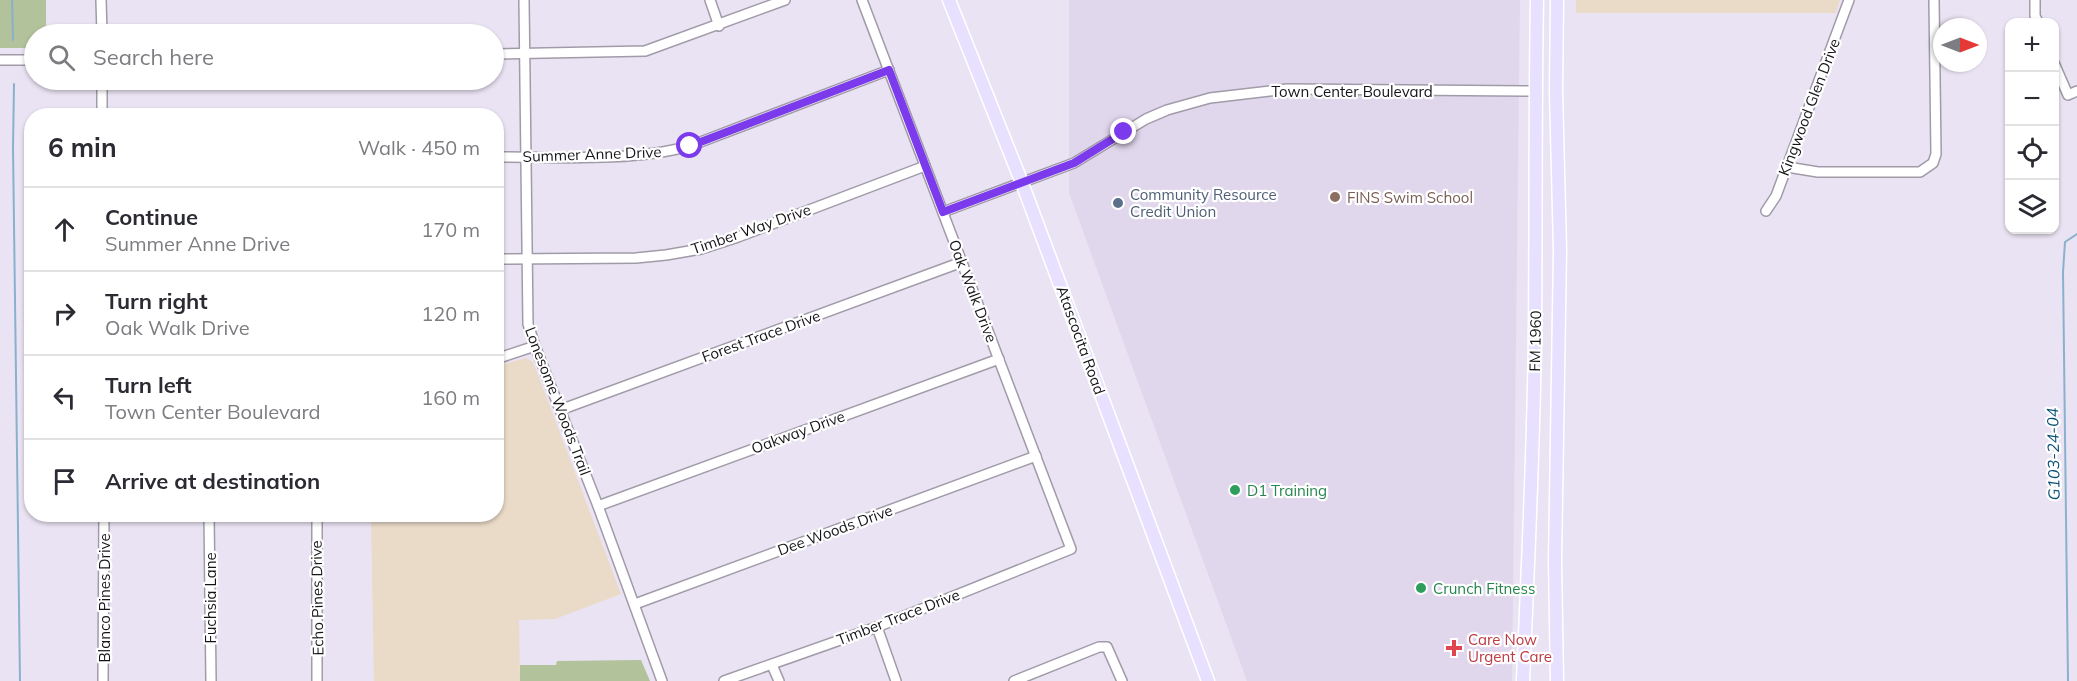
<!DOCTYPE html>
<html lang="en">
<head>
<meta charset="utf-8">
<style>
  body { margin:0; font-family:Mulish,sans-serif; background:#f2f2f3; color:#2b2b33 }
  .controls { position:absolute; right:18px; top:18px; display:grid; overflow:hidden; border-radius:12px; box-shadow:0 2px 4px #0004 }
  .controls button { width:54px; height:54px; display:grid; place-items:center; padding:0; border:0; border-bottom:2px solid #e1e1e2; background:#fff; color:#2b2b33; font:30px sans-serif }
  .compass { position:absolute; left:1933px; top:18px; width:54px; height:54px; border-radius:50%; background:#fff; box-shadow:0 2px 4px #0004; rotate:90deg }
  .stop { position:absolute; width:18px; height:18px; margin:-14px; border:4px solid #7c3aed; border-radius:50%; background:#fff }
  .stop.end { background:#7c3aed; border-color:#fff; box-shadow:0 2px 6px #0008 }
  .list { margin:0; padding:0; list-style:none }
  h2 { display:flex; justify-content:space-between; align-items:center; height:78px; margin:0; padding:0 24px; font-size:26px }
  h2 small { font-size:20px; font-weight:400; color:#7c7c81 }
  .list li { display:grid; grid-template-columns:39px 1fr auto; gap:18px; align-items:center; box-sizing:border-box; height:84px; padding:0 24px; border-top:2px solid #e1e1e2 }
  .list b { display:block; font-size:22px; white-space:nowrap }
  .list p { margin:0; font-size:20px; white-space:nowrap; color:#7c7c81 }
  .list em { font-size:20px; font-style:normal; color:#7c7c81 }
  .icon { flex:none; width:33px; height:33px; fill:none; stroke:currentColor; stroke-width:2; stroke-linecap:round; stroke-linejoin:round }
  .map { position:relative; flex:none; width:2077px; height:681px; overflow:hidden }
  .search { position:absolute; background:#fff; box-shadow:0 2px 4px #0004; left:24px; top:24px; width:480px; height:66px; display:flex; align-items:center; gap:15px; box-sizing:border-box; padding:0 21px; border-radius:33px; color:#7c7c81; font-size:22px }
  .panel { position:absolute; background:#fff; box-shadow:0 2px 4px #0004; left:24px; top:108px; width:480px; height:414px; border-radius:24px }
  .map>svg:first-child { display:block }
  .built { fill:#e1d7ed }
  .education { fill:#eadac8 }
  .green { fill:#b2c29a }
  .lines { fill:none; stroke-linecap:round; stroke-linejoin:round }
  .stream { stroke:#89b1cc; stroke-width:2 }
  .minor-casing { stroke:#a19ba9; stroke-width:12 }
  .major-casing { stroke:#fff; stroke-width:15 }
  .minor { stroke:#fff; stroke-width:9 }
  .major { stroke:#e7e0fe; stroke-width:12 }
  .route { stroke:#7c3aed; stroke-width:8 }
  .education-dot { fill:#8d6e63; stroke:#fff; stroke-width:2 }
  .service-dot { fill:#5c6f8a; stroke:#fff; stroke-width:2 }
  .leisure-dot { fill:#2e9e5b; stroke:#fff; stroke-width:2 }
  .health-dot { fill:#e0444e; stroke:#fff; stroke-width:2 }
  .labels { text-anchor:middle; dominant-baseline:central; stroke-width:4.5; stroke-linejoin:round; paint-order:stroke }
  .street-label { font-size:15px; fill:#151318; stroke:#fff }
  .service-label { font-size:15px; fill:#4e5e75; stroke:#fff; text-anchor:start }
  .education-label { font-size:15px; fill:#785e54; stroke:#fff; text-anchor:start }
  .leisure-label { font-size:15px; fill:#27864d; stroke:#fff; text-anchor:start }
  .health-label { font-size:15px; fill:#be3a42; stroke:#fff; text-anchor:start }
  .water-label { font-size:16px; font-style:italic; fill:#0b5276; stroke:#fff }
</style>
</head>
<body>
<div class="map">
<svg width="2077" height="681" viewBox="0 0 2077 681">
  <rect width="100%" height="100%" fill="#eae3f3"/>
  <!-- built -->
  <polygon class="built" points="1069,0 1520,0 1512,681 1247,681 1069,193"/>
  <!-- education -->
  <g class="education">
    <polygon points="1576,0 1840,0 1836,13 1576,13"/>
    <polygon points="526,358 533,362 538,375 621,594 555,619 519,620 520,681 374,681 371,515 496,514 497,366"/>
  </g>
  <!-- green -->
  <g class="green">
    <polygon points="0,0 46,0 46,34 34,34 34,48 0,48"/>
    <polygon points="641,660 650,681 520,681 520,665 556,665 557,661"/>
  </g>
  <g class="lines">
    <!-- stream -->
    <g class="stream">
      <polyline points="12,0 13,40"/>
      <polyline points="14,84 13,148 20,681"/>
      <polyline points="2068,681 2063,272 2065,242 2077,234"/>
    </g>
    <!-- minor casing -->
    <g class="minor-casing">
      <g id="minor">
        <polyline points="101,0 102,34"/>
        <polyline points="524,0 528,324 535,346 598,506 662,681"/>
        <polyline points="710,0 719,26"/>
        <polyline points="2035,0 2035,16 2038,22"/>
        <polyline points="494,54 645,51 785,0"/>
        <polyline points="0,60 34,60"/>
        <polyline points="2054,63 2068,95 2077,91"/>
        <polyline points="102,80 102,116"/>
        <path d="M496,157c62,0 135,5 194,-11l199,-76"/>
        <polyline points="1787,167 1818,172 1920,172 1933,163 1936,154 1934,0"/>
        <polyline points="1766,211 1776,196 1849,0"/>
        <polyline points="943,212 1074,163 1146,119 1167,110 1210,98 1287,89 1535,91"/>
        <polyline points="496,259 636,258 666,255 701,249 738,237 925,166"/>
        <polyline points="496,359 535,346"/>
        <polyline points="560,410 962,262"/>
        <polyline points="598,506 999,359"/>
        <polyline points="209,514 211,681"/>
        <polyline points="317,514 317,681"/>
        <polyline points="635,604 1036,456"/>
        <polyline points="877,627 896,681"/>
        <polyline points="772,665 779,681"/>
        <polyline points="103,681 104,514"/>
        <polyline points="724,681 877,627 1071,549 862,0"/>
        <polyline points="1014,681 1099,647 1107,647 1122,681"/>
      </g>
    </g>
    <!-- major casing -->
    <g class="major-casing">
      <g id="major">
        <polyline points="949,0 1022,183 1208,681"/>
        <path d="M1523,681c5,-118 11,-236 12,-354 1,-109 0,-218 2,-327"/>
        <polyline points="1557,681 1555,561 1560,250 1556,92 1557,0"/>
      </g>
    </g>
    <!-- minor -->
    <use href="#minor" class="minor"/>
    <!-- major -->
    <use href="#major" class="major"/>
  </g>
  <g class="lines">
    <!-- route -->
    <polyline class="route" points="690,146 889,70 943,212 1074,163 1124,132"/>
  </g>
  <!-- markers -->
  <circle class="education-dot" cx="1335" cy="197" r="6"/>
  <circle class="service-dot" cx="1118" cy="203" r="6"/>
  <g class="leisure-dot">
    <circle cx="1235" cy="490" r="6"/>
    <circle cx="1421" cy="588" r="6"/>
  </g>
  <path class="health-dot" d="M1451 639h6v6h6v6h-6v6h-6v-6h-6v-6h6z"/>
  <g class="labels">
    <!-- street labels -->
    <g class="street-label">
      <text x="1352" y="91">Town Center Boulevard</text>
      <text transform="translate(1809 107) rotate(-69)">Kingwood Glen Drive</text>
      <text transform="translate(592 154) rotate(-2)">Summer Anne Drive</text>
      <text transform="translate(751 229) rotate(-19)">Timber Way Drive</text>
      <text transform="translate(973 291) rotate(69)">Oak Walk Drive</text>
      <text transform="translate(761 336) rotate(-20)">Forest Trace Drive</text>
      <text transform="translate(1081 340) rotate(70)">Atascocita Road</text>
      <text transform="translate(1535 341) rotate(-89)">FM 1960</text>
      <text transform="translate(558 401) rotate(69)">Lonesome Woods Trail</text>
      <text transform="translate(798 432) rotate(-20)">Oakway Drive</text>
      <text transform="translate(835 530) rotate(-20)">Dee Woods Drive</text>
      <text transform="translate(104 598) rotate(-90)">Blanco Pines Drive</text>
      <text transform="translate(210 598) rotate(-90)">Fuchsia Lane</text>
      <text transform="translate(317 598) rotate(-91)">Echo Pines Drive</text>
      <text transform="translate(898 617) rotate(-21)">Timber Trace Drive</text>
    </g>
    <!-- service labels -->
    <g class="service-label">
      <text x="1130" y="194">Community Resource<tspan x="1130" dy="17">Credit Union</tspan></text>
    </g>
    <!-- education labels -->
    <g class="education-label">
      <text x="1347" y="197">FINS Swim School</text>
    </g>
    <!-- leisure labels -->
    <g class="leisure-label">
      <text x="1247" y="490">D1 Training</text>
      <text x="1433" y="588">Crunch Fitness</text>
    </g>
    <!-- health labels -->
    <g class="health-label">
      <text x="1468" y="639">Care Now<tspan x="1468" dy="17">Urgent Care</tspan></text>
    </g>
    <!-- water labels -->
    <g class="water-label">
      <text transform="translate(2053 454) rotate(-91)">G103-24-04</text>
    </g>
  </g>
</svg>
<div class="controls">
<button>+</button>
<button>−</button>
<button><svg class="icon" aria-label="locate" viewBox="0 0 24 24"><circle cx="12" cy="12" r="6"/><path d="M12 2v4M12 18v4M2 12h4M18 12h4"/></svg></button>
<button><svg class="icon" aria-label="layers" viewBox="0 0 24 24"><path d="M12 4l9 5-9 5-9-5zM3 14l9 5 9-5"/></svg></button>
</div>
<svg class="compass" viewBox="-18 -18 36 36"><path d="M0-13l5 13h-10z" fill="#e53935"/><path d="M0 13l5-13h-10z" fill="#7c7c81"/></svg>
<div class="stop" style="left:690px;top:146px"></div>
<div class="stop end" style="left:1124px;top:132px"></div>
<div class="search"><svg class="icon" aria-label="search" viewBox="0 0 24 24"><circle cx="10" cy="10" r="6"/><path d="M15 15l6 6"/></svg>Search here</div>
<section class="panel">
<h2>6 min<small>Walk · 450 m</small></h2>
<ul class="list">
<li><svg class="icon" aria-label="ahead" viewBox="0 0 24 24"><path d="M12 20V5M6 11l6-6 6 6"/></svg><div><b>Continue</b><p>Summer Anne Drive</p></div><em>170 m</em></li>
<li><svg class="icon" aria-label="right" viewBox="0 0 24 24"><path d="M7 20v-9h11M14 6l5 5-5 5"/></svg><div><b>Turn right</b><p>Oak Walk Drive</p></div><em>120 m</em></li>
<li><svg class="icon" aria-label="left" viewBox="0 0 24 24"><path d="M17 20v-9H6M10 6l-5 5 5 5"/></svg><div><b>Turn left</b><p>Town Center Boulevard</p></div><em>160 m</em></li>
<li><svg class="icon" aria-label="arrive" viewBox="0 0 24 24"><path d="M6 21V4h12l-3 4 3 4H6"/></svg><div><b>Arrive at destination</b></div></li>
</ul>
</section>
</div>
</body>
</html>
